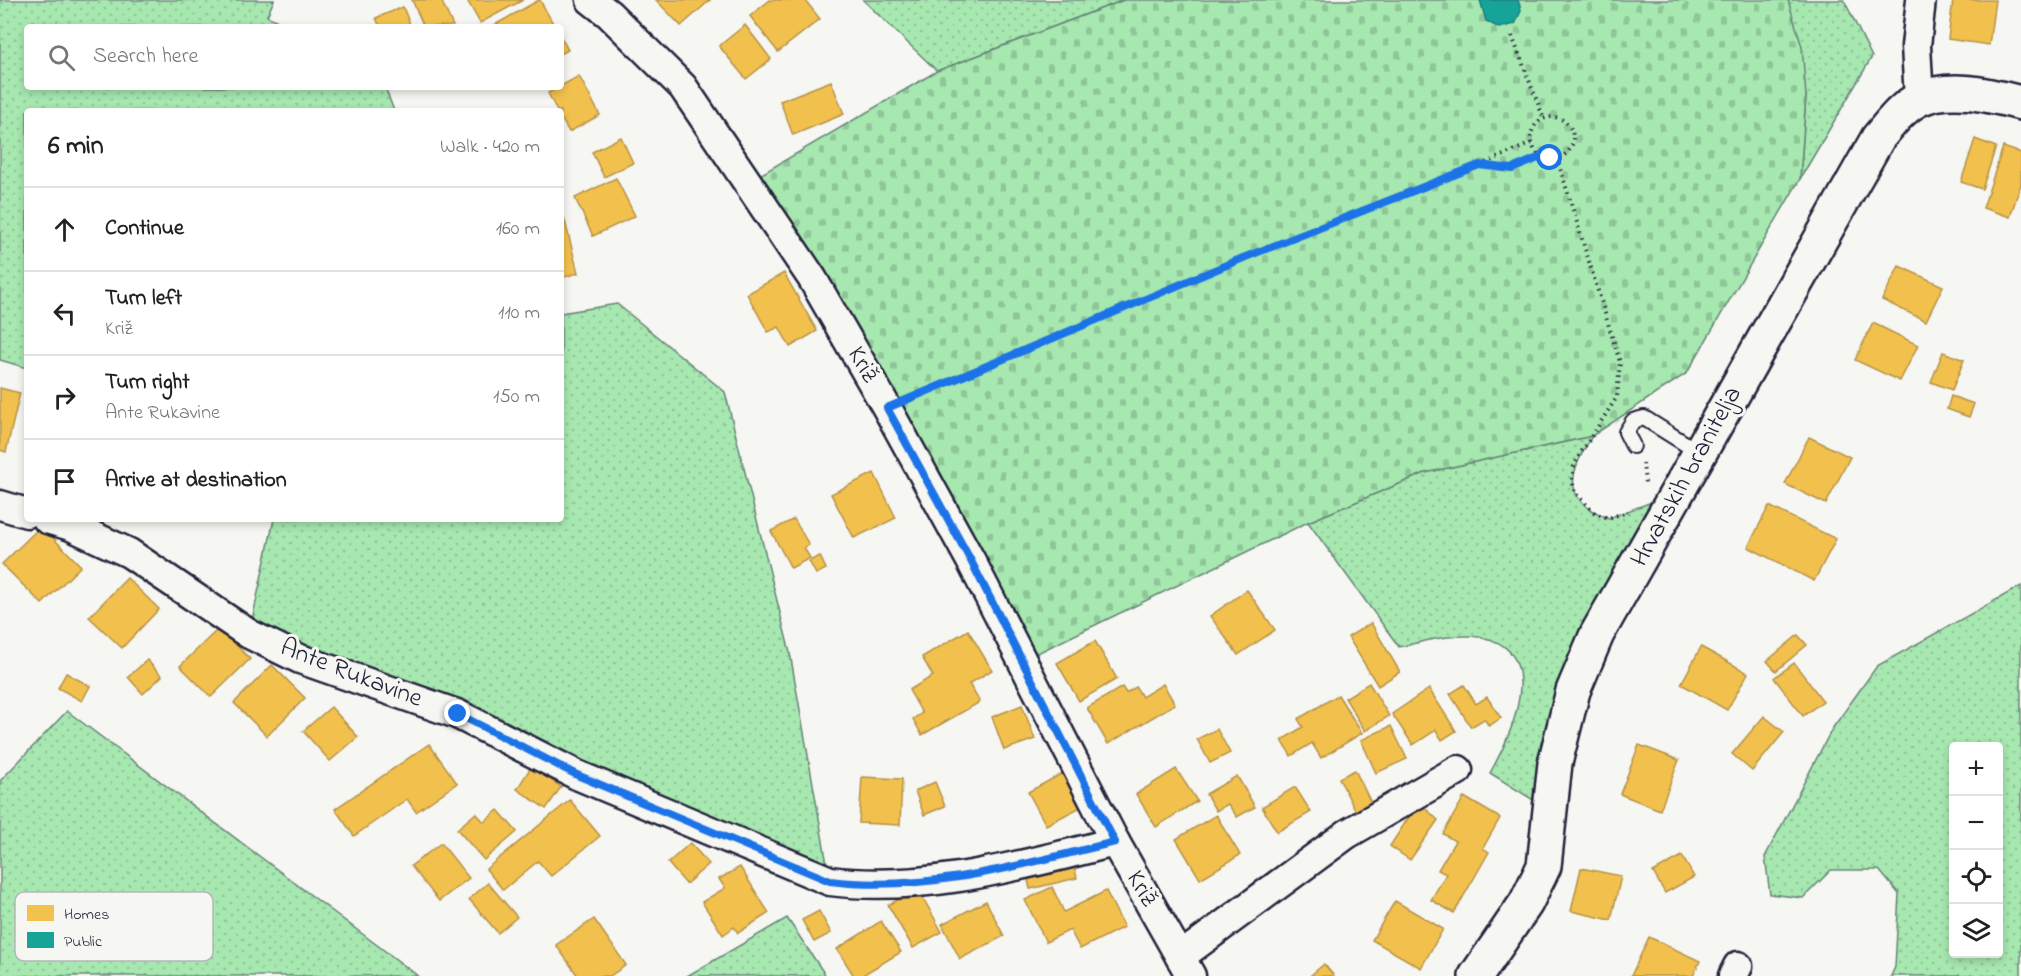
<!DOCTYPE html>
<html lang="en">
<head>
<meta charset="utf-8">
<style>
  body { margin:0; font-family:"Indie Flower",sans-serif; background:#f2f2f2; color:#222 }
  .controls { position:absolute; right:18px; bottom:18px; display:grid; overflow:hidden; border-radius:6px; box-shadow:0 3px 9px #0003 }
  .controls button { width:54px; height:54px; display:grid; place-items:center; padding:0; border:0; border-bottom:2px solid #e0e0e0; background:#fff; color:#222; font:30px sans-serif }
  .stop { position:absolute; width:18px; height:18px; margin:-14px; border:4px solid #1a73e8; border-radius:50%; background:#fff }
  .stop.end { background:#1a73e8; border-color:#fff; box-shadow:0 2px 6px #0008 }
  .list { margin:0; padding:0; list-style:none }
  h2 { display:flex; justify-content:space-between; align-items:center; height:78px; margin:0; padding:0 24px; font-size:26px }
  h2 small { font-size:20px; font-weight:400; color:#767676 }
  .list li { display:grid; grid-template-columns:39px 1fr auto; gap:18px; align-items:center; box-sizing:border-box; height:84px; padding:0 24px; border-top:2px solid #e0e0e0 }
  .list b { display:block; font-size:22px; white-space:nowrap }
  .list p { margin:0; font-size:20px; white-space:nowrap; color:#767676 }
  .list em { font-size:20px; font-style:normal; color:#767676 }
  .icon { flex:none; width:33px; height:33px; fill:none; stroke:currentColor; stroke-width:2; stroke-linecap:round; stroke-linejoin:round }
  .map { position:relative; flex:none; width:2021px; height:976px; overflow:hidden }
  .search { position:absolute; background:#fff; box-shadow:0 3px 9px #0003; left:24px; top:24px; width:540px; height:66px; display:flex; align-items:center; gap:15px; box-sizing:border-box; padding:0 21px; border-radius:6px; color:#767676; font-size:22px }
  .panel { position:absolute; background:#fff; box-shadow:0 3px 9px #0003; left:24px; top:108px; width:540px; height:414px; border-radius:6px }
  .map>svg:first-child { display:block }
  .grass { fill:url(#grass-dots); stroke:#648476; stroke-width:1.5; fill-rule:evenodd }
  .cemetery { fill:url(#cemetery-stones); stroke:#648476; stroke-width:1.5 }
  .homes { fill:#f2c14e; stroke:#b49148; stroke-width:1.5 }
  .public { fill:#17a398; stroke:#1a7c7c; stroke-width:1.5 }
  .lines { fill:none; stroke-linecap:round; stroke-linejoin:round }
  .lane-casing { stroke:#22223b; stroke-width:18 }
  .street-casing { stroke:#22223b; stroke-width:33 }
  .secondary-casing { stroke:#22223b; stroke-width:38 }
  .path { stroke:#22223b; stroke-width:4; stroke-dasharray:1.5 4.5; stroke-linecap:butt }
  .lane { stroke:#f6f6f2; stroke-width:14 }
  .street { stroke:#f6f6f2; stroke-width:28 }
  .secondary { stroke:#f6f6f2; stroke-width:33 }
  .route { stroke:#1a73e8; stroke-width:8 }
  .labels { text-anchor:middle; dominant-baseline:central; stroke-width:6; stroke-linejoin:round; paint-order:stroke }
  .street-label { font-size:26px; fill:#22223b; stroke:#f6f6f2 }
  .key { fill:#f6f6f2; stroke:#b6b6bb; stroke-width:1.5 }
  .key-label { font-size:16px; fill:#22223b }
</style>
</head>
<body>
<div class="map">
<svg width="2021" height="976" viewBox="0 0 2021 976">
  <defs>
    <pattern id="grass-dots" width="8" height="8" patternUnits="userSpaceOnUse" patternTransform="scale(1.5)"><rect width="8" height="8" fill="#a7e7b0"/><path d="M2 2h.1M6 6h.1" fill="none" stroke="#8fc698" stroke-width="1.8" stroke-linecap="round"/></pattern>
    <pattern id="cemetery-stones" width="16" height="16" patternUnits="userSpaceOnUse" patternTransform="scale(1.5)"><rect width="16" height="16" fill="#a7e7b0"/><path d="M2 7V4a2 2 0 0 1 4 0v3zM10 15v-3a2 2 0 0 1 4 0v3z" fill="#8fc698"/></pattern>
  </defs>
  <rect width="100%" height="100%" fill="#f6f6f2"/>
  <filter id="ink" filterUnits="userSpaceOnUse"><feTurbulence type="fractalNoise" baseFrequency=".0167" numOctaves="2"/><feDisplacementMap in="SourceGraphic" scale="12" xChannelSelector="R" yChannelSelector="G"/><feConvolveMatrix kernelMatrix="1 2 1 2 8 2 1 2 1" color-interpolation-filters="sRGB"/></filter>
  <g filter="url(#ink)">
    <!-- grass -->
    <g class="grass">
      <polygon points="0,0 274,0 267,16 290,27 27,27 27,87 385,87 394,111 27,111 27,368 0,360"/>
      <polygon points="863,0 1124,0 937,71"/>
      <polygon points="1788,0 1844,0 1872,57 1800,179 1806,96"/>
      <polygon points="617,304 725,392 790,653 830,881 249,634 274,519 561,519 561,313"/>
      <path d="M1592,436c-22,36 -33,64 17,82l72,-27 -84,143 -46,177 -61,-38c25,-44 62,-134 -22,-137 -23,-1 -46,6 -69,11l-91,-125 117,-49z"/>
      <path d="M2021,586v390h-130l4,-9 4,-73 -20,-24h-48l-28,28 -33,-4 -5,-37 67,-128 45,-63zM1954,746h44v208h-44z"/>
      <polygon points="67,711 418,976 0,976 0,781"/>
      <polygon points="787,918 826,976 687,976"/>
    </g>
    <!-- cemetery -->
    <polygon class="cemetery" points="1124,0 1788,0 1802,47 1806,96 1800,179 1687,373 1592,436 1425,473 1308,522 1021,661 748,182 937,71"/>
    <!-- homes -->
    <g class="homes">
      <polygon points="412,0 441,0 453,26 424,27"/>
      <polygon points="467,0 523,0 480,23"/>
      <polygon points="540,0 555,27 491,27 539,0"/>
      <polygon points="656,0 710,0 681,26"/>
      <polygon points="770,0 805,0 820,19 778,52 750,16"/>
      <polygon points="1953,0 1995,0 1989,45 1948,39"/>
      <polygon points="403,7 411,27 380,27 376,18"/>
      <polygon points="745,25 771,59 746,79 719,46"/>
      <polygon points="561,37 568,50 561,54"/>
      <polygon points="579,76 600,115 569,132 561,118 561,111 557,111 548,93"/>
      <polygon points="831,81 844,114 793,135 780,101"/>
      <polygon points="621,137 633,163 604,177 592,152"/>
      <polygon points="1975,139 1996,147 1982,189 1961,182"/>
      <polygon points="2003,147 2021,153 2021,184 2010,217 1983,208"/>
      <polygon points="616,178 635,216 593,236 575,198"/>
      <polygon points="564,217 578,273 561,278 561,218"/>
      <polygon points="1899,266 1943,286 1926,321 1882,300"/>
      <polygon points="784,273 817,331 790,347 779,327 768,332 747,294"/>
      <polygon points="1873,323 1918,345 1900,381 1855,360"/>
      <polygon points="1943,352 1964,360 1952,390 1931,382"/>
      <polygon points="0,388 20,393 6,452 0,450"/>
      <polygon points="1951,396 1974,404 1969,417 1947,409"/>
      <polygon points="1809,437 1850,457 1826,504 1785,484"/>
      <polygon points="874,473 896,518 854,538 831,494"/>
      <polygon points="1769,506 1836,539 1814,581 1748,547"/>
      <polygon points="794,519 809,545 804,548 810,558 791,568 771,531"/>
      <polygon points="41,526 81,566 42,604 2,564"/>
      <polygon points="820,556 826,569 816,574 809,561"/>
      <polygon points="127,578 159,609 122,648 89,617"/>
      <polygon points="1247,590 1275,630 1238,655 1210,616"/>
      <polygon points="1371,623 1400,672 1378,686 1348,637"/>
      <polygon points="219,628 250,659 211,697 180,666"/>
      <polygon points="968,630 992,670 969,684 980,702 922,735 913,719 922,713 909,690 933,676 922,657"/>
      <polygon points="1798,635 1807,645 1776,671 1767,661"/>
      <polygon points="1095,641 1117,679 1079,701 1057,663"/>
      <polygon points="1701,647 1748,673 1727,710 1681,684"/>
      <polygon points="147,660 162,676 143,694 128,677"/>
      <polygon points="1794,663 1823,701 1803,716 1774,678"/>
      <polygon points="272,665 305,698 267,736 234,703"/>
      <polygon points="66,673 90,686 82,701 58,688"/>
      <polygon points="1369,683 1389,716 1365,731 1345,698"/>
      <polygon points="1163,684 1175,704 1108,744 1087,708 1122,687 1126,693 1136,687 1142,697"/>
      <polygon points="1464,685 1476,704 1487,697 1501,718 1489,726 1484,719 1471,727 1450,694"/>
      <polygon points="1429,689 1456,731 1442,740 1436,730 1413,745 1392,714"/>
      <polygon points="1338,695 1362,733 1321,758 1312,743 1291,756 1282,740 1303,727 1298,719"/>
      <polygon points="1022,705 1035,739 1004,750 992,717"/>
      <polygon points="331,707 358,737 330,761 303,731"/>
      <polygon points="1764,716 1784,732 1752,771 1732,754"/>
      <polygon points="1391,726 1407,759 1376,773 1361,740"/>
      <polygon points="1217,729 1230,753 1210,763 1197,739"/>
      <polygon points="429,744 457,783 416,812 407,799 354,836 335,809"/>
      <polygon points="1639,745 1679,760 1660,810 1620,794"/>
      <polygon points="531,767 561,787 546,809 517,789"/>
      <polygon points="1176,769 1197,801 1156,827 1136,794"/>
      <polygon points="1355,770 1373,807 1357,814 1339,778"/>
      <polygon points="1063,773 1081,807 1046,825 1028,792"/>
      <polygon points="1237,776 1255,807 1237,817 1228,804 1216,811 1206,794"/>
      <polygon points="862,777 902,779 900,825 859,823"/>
      <polygon points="935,782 945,806 924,815 915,791"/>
      <polygon points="1295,787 1311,812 1277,832 1262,807"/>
      <polygon points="1464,797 1500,818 1483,848 1489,852 1454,913 1431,900 1446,874 1438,870 1455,841 1443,834"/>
      <polygon points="570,800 600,836 551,876 538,861 503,890 486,869"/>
      <polygon points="1424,807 1438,820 1410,860 1390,846 1412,812"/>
      <polygon points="498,810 517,832 484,860 457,829 476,813 484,822"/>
      <polygon points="1216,815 1240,855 1200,879 1176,839"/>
      <polygon points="441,843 469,878 439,901 411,866"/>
      <polygon points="690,843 709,864 686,884 668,863"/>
      <polygon points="1072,856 1077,878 1030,889 1025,866"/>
      <polygon points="1682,856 1694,877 1665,893 1653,872"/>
      <polygon points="740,867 769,913 738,933 734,927 723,935 702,902 725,888 719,879"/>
      <polygon points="1581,868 1621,876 1611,920 1571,911"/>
      <polygon points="488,883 517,917 498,933 469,899"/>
      <polygon points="1052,887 1064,912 1106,891 1124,927 1080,949 1070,930 1046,942 1025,900"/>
      <polygon points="918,889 942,932 913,948 888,905"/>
      <polygon points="986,901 1004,936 960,959 942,924"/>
      <polygon points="1395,901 1443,929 1421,968 1372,940"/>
      <polygon points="819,911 831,933 814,942 802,920"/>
      <polygon points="594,919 626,965 610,976 578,976 556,945"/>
      <polygon points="881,921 901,952 861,976 854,976 837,949"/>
      <polygon points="1649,937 1700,961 1693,976 1631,976"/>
      <polygon points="1324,964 1334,976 1310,976"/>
    </g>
    <!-- public -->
    <polygon class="public" points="1480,0 1518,0 1521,11 1515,24 1499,28 1486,21"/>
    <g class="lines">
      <!-- lane casing -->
      <g class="lane-casing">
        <polyline id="lane" points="1633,446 1626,432 1633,421 1644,418 1700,453"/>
      </g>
      <!-- street casing -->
      <g class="street-casing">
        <g id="street">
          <polyline points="591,0 609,14 683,87 812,278 887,408 971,561 1115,842 1191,976"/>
          <polyline points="1919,99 1916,46 1921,0"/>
          <polyline points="0,505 27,513"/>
          <path d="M47,519l24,7 58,27 120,81 51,25 157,55 120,61 253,106c96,12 192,-16 285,-39"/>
          <polyline points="1180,957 1347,834 1458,770"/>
          <polyline points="1733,976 1738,966"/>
        </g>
      </g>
      <!-- secondary casing -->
      <g class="secondary-casing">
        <path id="secondary" d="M1476,976l50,-73 18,-37 11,-103 18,-72 24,-57 281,-496c11,-13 24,-31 41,-39 31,-14 70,-4 102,4"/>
      </g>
      <!-- path -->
      <g class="path">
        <polyline points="1512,36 1544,119"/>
        <circle cx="1552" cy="138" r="21"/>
        <polyline points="1557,158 1620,362 1617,397 1580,454 1574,466 1572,480 1575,493 1595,513 1608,518 1628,512"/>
        <polyline points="1480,165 1532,143"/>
        <polyline points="913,397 1243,258 1479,165 1512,169 1543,156"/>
        <polyline points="1643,463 1645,483"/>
      </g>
      <!-- lane -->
      <use href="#lane" class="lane"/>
      <!-- street -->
      <use href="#street" class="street"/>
      <!-- secondary -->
      <use href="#secondary" class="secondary"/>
    </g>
  </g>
  <g class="lines" filter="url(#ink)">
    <!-- route -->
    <path class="route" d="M458,714l119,61 253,106c96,12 192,-16 285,-39l-144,-281 -84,-153 356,-150 236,-93 33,4 31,-13 7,2"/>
  </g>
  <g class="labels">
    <!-- street labels -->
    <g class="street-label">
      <text transform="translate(862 365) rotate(60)">Križ</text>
      <text transform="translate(1687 477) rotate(-61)">Hrvatskih branitelja</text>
      <text transform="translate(351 674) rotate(21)">Ante Rukavine</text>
      <text transform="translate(1141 889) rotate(60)">Križ</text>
    </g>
  </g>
  <!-- legend -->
  <rect x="15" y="892" width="198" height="69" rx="9" class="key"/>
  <rect x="27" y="905" width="27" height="16" fill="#f2c14e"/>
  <rect x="27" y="932" width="27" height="16" fill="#17a398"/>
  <g class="key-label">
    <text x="64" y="919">Homes</text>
    <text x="64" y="946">Public</text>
  </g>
</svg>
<div class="controls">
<button>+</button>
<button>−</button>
<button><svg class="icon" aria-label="locate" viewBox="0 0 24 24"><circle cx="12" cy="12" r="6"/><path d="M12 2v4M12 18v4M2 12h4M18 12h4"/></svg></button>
<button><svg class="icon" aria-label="layers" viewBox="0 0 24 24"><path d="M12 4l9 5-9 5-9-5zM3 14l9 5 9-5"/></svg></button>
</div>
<div class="stop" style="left:1550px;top:158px"></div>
<div class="stop end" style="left:458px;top:714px"></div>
<div class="search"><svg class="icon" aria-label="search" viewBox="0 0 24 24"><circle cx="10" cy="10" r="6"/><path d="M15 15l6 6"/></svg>Search here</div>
<section class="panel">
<h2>6 min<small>Walk · 420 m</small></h2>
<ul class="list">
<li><svg class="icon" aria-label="ahead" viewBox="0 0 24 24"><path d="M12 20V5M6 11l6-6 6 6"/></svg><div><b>Continue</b></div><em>160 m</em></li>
<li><svg class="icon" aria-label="left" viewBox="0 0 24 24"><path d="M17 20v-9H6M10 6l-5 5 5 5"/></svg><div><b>Turn left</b><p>Križ</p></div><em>110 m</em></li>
<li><svg class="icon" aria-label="right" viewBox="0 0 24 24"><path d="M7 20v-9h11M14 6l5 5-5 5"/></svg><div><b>Turn right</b><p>Ante Rukavine</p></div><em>150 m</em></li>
<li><svg class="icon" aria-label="arrive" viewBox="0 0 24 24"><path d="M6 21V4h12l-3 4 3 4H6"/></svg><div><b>Arrive at destination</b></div></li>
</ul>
</section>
</div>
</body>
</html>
